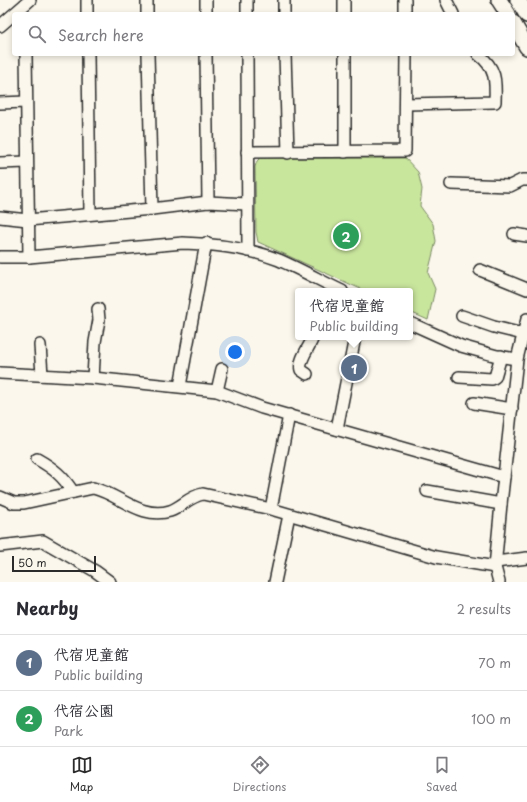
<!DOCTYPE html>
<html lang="en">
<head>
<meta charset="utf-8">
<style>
  body { margin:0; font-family:"Playpen Sans","Klee One",sans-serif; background:#f7f7f7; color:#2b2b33 }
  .scale { position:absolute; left:12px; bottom:10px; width:84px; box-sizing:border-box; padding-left:4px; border:2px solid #2b2b2b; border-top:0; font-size:11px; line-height:14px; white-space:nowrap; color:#2b2b2b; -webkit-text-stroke:3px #fbf7ec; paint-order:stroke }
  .you { position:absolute; left:235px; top:352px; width:14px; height:14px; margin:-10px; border:3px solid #fff; border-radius:50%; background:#1a73e8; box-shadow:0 0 0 6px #1a73e833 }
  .badge { display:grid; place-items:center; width:26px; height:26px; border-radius:50%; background:#2b2b2b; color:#fff; font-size:13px; font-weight:700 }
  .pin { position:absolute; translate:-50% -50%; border:2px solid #fff; box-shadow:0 1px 4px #0006 }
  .popup { position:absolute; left:295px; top:288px; width:118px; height:52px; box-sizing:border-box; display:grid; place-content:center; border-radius:4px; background:#fff; filter:drop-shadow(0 1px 3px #0005); font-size:13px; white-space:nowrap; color:#7c7c81 }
  .popup b { font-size:15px; color:#2b2b33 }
  .popup::after { content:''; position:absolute; left:50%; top:100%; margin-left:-8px; border:8px solid transparent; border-top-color:#fff }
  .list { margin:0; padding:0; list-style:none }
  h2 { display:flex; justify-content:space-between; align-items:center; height:52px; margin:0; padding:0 16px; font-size:17px }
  h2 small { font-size:13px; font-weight:400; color:#7c7c81 }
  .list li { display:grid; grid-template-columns:26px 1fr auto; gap:12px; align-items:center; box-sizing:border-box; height:56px; padding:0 16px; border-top:1px solid #e1e1e2 }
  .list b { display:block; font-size:15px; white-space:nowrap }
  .list p { margin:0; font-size:13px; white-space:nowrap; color:#7c7c81 }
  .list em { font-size:13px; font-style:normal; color:#7c7c81 }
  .icon { flex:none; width:22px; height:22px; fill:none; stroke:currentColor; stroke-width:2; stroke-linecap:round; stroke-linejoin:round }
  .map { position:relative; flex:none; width:527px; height:582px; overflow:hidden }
  .search { position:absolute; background:#fff; box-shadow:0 2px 6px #0003; left:12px; right:12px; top:12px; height:44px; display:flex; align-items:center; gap:10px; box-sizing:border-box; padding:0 14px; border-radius:4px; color:#7c7c81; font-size:15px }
  .sheet { height:164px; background:#fff }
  nav { display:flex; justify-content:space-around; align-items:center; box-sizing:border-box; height:56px; border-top:1px solid #e1e1e2; background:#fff; font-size:11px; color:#7c7c81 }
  nav a { display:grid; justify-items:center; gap:2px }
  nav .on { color:#2b2b2b }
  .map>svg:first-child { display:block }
  .green { fill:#c9e69d; stroke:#7a8864 }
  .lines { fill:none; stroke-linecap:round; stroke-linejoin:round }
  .street-casing { stroke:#2b2b2b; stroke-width:14 }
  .secondary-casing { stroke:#2b2b2b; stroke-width:18 }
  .street { stroke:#fbf7ec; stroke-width:11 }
  .secondary { stroke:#fbf7ec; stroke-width:15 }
</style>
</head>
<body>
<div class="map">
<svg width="527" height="582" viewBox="0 0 527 582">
  <rect width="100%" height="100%" fill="#fbf7ec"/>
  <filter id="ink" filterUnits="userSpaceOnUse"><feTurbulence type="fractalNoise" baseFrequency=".025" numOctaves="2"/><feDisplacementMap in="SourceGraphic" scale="8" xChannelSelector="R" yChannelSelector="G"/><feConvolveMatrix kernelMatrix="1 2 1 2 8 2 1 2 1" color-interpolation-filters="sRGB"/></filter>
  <g filter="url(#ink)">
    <!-- green -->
    <polygon class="green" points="260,158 405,158 418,172 422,189 420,206 433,224 436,241 428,273 435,289 428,320 410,312 410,291 365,291 258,242 256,232 255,167 257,161"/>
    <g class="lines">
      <!-- street casing -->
      <g class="street-casing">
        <g id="street">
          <polyline points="87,0 87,14"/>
          <polyline points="147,0 147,14"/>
          <polyline points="206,0 206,14"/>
          <polyline points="284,0 284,14"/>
          <polyline points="344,0 344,14"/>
          <polyline points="405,0 405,14"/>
          <polyline points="446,0 453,14"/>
          <polyline points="247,14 247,0"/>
          <polyline points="0,26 30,0"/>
          <polyline points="26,54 29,257"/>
          <polyline points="88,54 90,214"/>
          <polyline points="148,54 152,209"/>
          <polyline points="206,54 208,202"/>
          <polyline points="247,54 248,251"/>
          <polyline points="285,54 288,153"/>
          <polyline points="345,54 345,152"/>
          <polyline points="0,103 26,102"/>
          <path d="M406,104l89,-2c1,-22 1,-34 -17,-48"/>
          <polyline points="247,152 405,151 406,54"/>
          <polyline points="0,163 27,162"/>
          <polyline points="451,184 510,186 522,180 527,180"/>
          <polyline points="0,217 28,220 152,209 208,202 247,204"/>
          <polyline points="514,234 527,236"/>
          <path d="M0,257h29l154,-14c31,1 66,5 96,17 21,9 42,21 63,31"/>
          <polyline points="480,270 527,289"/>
          <polyline points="462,316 494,327 523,334"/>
          <polyline points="410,323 461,346 497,356 517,359"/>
          <polyline points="40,345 42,375"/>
          <polyline points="0,373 93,378 217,391 262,408 504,477"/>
          <path d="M307,374l-6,-4c-3,-10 9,-23 12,-33"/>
          <polyline points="459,377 492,379 495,377 501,356"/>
          <polyline points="93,378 95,342 99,320 98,309"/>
          <polyline points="180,386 206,243"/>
          <polyline points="217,391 222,369"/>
          <polyline points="474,403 512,409"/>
          <polyline points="337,429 355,337"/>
          <path d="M37,459c16,9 26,17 36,33"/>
          <polyline points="427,491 501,504"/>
          <path d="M0,497l14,6h10l69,-15c26,6 48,32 77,23 12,-4 18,-14 33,-17l68,15 165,48 59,10"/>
          <polyline points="271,509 289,415"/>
          <polyline points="0,546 43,541 95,571 110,582"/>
          <polyline points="496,562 527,558"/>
          <polyline points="275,582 289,515"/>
          <polyline points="499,582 495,567 501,504 517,359 527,319"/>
        </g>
      </g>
      <!-- secondary casing -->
      <g class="secondary-casing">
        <g id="secondary">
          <polyline points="499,0 508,14"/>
          <polyline points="518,0 527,15"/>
          <polyline points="513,23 527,47"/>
        </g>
      </g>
      <!-- street -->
      <use href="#street" class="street"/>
      <!-- secondary -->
      <use href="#secondary" class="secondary"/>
    </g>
  </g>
</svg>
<div class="scale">50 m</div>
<div class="you"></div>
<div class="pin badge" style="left:354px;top:368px;background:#5c6f8a">1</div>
<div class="popup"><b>代宿児童館</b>Public building</div>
<div class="pin badge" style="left:346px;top:236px;background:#2e9e5b">2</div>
<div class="search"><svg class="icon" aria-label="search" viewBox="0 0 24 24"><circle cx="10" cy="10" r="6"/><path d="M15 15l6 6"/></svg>Search here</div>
</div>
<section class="sheet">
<h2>Nearby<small>2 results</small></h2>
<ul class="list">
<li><span class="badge" style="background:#5c6f8a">1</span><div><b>代宿児童館</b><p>Public building</p></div><em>70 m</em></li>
<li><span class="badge" style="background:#2e9e5b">2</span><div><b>代宿公園</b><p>Park</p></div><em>100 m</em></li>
</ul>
</section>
<nav>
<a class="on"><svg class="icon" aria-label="map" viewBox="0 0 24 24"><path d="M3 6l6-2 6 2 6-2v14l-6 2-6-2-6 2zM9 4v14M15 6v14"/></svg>Map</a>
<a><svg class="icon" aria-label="directions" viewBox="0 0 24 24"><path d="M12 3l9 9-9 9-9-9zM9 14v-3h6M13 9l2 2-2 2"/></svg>Directions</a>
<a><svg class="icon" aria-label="saved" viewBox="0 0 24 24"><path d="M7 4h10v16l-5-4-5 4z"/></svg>Saved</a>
</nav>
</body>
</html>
